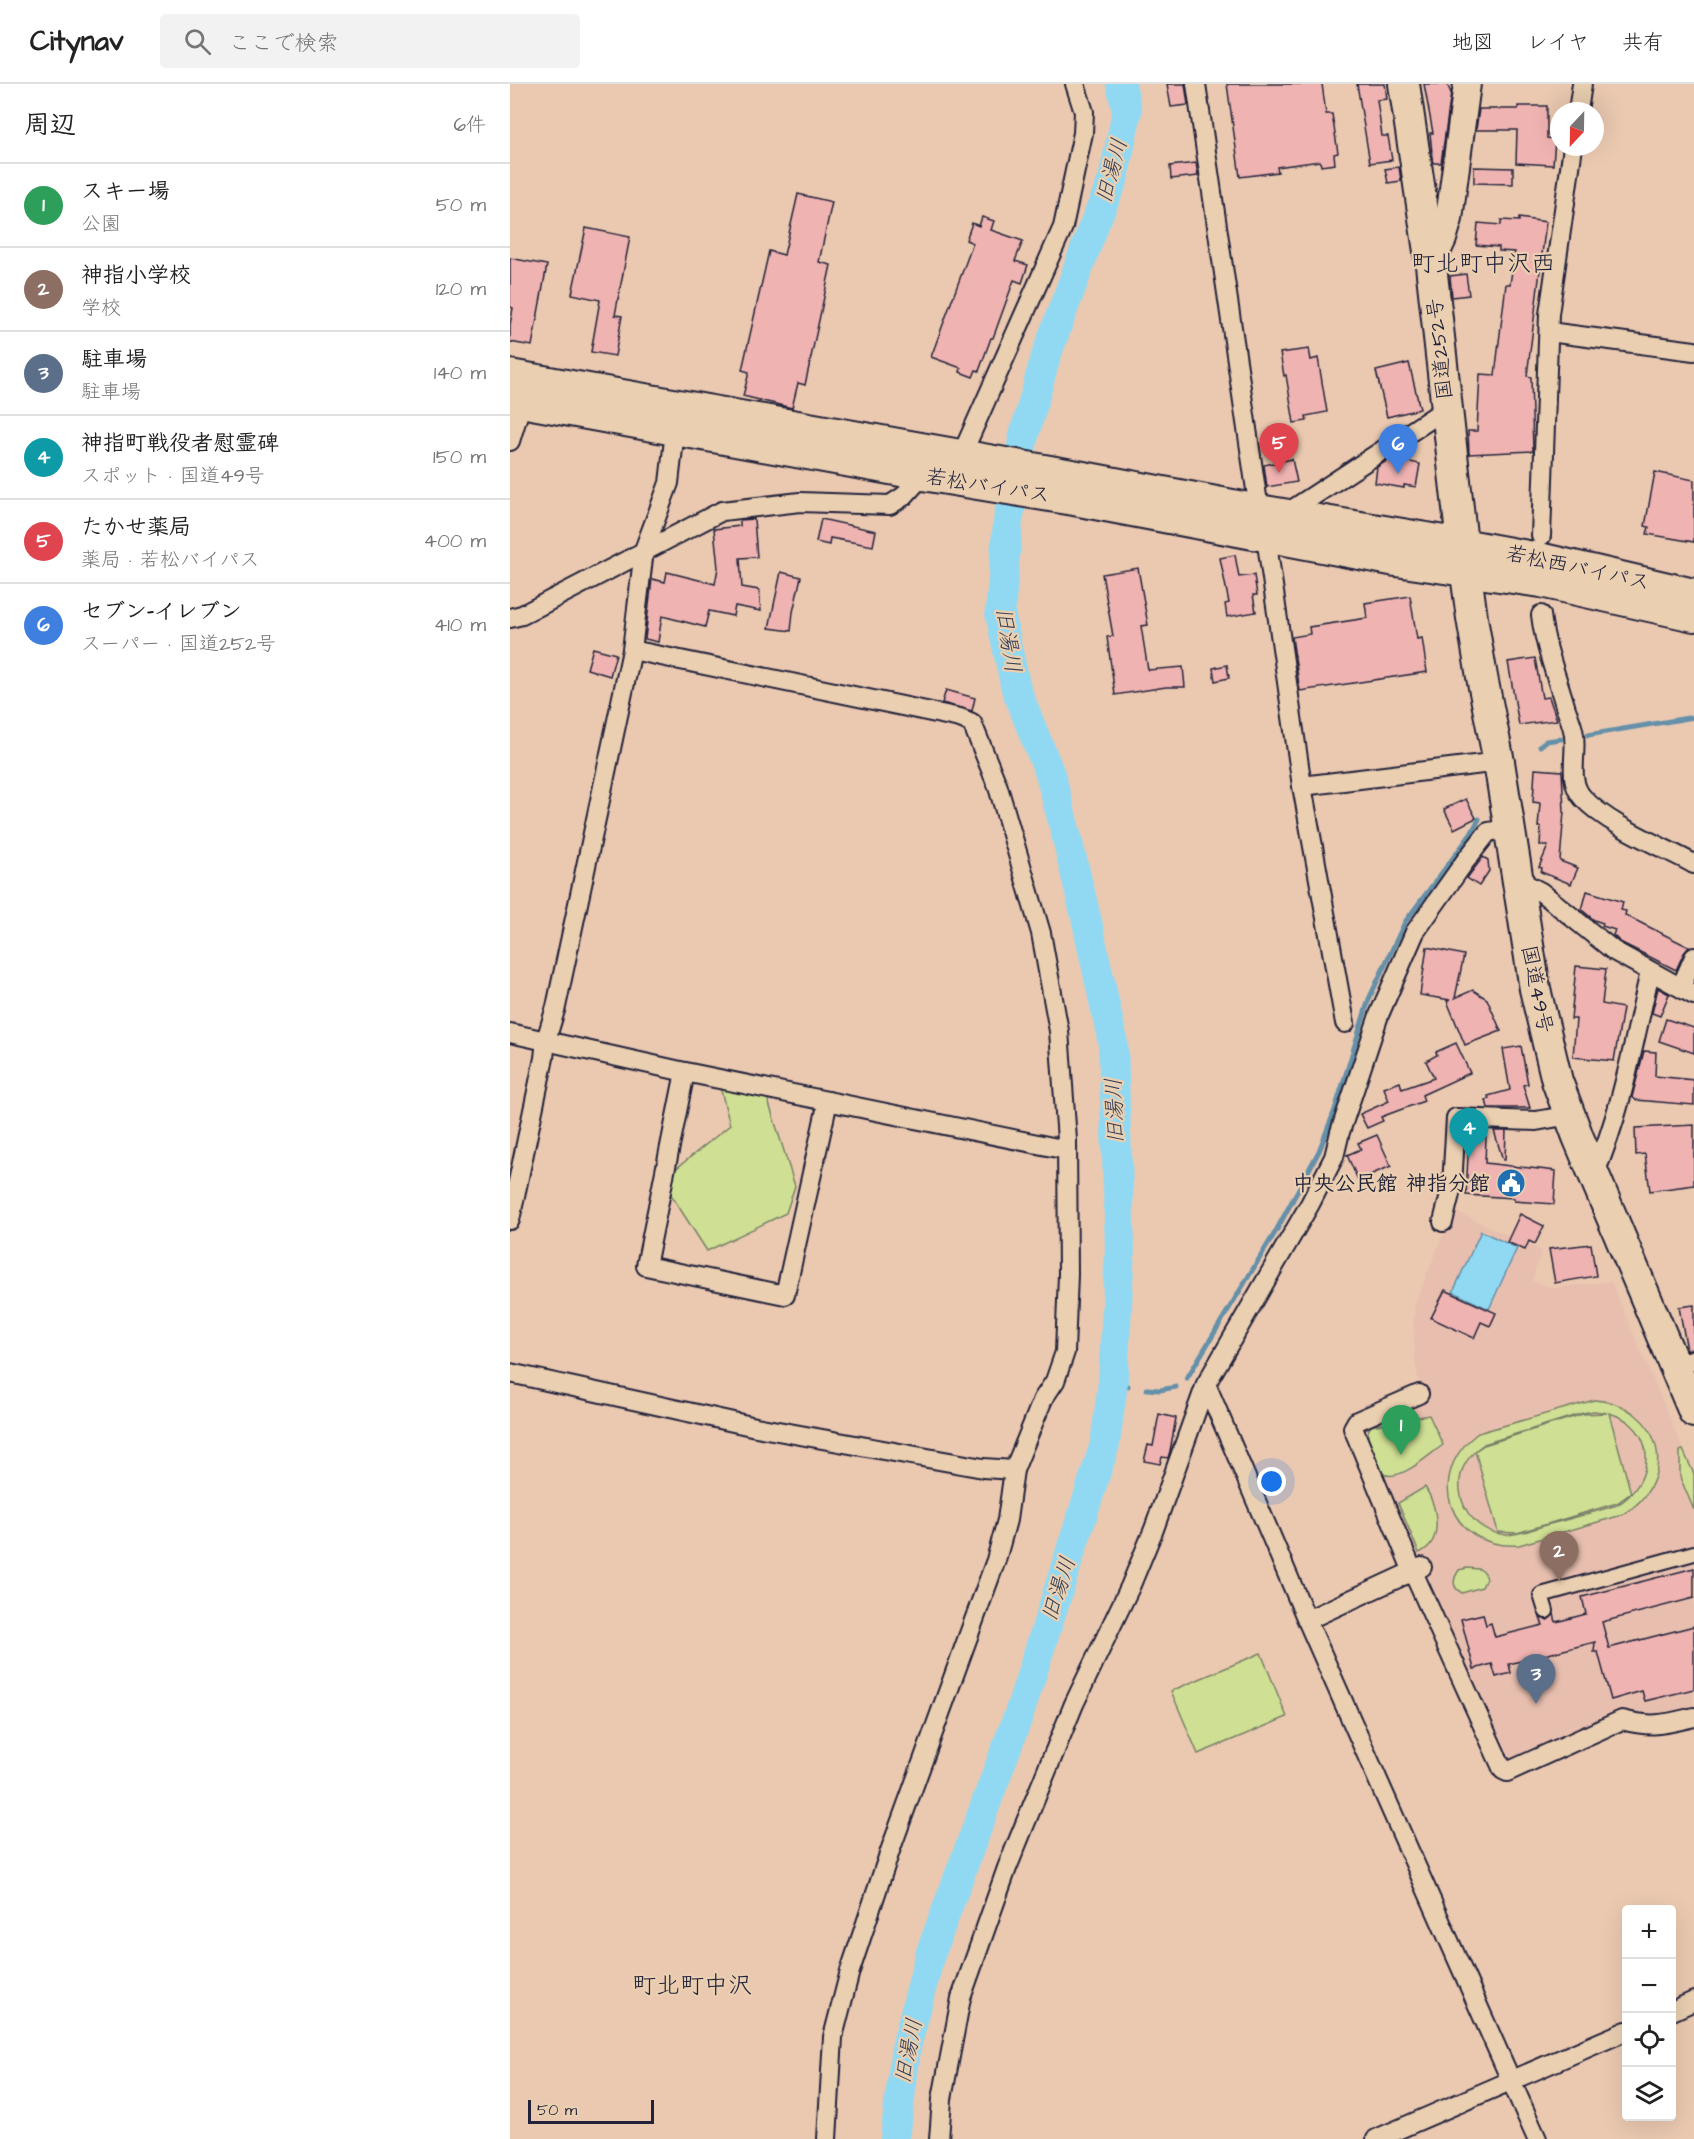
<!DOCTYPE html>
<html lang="ja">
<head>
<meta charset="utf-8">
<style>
  body { margin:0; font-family:"Architects Daughter","Klee One",sans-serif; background:#f2f2f2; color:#222 }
  .controls { position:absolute; right:18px; bottom:18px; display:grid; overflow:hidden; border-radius:6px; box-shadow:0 6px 24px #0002 }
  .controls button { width:54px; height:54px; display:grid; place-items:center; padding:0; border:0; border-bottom:2px solid #e0e0e0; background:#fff; color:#222; font:30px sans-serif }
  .compass { position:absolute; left:1040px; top:18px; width:54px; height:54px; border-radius:50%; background:#fff; box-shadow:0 6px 24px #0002; rotate:202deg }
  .scale { position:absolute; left:18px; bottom:15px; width:126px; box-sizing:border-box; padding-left:6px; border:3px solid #22223b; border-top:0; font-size:16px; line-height:21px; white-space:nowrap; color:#22223b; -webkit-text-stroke:4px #eacfb1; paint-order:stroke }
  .you { position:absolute; left:762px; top:1398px; width:21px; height:21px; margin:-15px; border:4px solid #fff; border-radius:50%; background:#1a73e8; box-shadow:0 0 0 9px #1a73e833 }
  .badge { display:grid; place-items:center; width:39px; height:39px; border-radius:50%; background:#1a73e8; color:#fff; font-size:20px; font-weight:700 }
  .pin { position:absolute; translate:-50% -50px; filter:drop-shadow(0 2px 3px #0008) }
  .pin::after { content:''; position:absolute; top:32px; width:21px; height:18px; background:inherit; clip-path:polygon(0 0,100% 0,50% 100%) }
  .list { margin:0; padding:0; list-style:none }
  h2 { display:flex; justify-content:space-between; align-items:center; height:78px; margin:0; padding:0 24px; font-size:26px }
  h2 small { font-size:20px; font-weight:400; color:#767676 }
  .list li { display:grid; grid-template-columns:39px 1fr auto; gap:18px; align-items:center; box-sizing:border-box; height:84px; padding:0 24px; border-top:2px solid #e0e0e0 }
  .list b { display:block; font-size:22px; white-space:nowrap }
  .list p { margin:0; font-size:20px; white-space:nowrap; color:#767676 }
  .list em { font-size:20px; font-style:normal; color:#767676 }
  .icon { flex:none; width:33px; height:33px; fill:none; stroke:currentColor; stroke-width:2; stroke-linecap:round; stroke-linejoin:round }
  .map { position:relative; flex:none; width:1184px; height:2055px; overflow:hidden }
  header { display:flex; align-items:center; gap:36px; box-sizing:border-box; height:84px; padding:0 30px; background:#fff; border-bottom:2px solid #e0e0e0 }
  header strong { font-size:28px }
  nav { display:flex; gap:33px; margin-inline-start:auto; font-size:21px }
  .search { width:420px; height:54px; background:#f2f2f2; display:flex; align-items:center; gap:15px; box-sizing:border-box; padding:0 21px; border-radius:6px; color:#767676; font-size:22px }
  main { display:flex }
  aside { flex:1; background:#fff }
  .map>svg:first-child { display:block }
  .built { fill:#e8bfaf }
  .green { fill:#cfdf93; stroke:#788067; stroke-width:1.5; fill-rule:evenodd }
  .water { fill:#91d9f2; stroke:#6590a9; stroke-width:1.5 }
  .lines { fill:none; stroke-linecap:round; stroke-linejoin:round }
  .stream { stroke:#6590a9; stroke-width:5 }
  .river { stroke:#91d9f2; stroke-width:30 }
  .building { fill:#efb3b1; stroke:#22223b; stroke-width:1.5 }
  .pedestrian-casing { stroke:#22223b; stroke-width:18 }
  .minor-casing { stroke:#22223b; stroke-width:22 }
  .secondary-casing { stroke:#22223b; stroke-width:30 }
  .trunk-casing { stroke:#22223b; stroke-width:34 }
  .pedestrian { stroke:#eacfb1; stroke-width:14 }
  .minor { stroke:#eacfb1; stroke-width:18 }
  .secondary { stroke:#eacfb1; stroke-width:26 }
  .trunk { stroke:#eacfb1; stroke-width:30 }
  .labels { text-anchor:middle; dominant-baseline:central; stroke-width:4.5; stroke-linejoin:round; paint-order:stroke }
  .street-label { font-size:21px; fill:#22223b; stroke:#eacfb1 }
  .poi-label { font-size:21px; font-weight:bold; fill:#22223b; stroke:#eacfb1; text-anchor:end }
  .water-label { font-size:22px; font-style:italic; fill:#333d56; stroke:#eacfb1 }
  .quarter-label { font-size:24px; fill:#22223b; stroke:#eacfb1 }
</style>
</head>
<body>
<header>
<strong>Citynav</strong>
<div class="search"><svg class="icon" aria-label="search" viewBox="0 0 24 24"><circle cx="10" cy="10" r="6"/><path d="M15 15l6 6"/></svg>ここで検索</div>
<nav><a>地図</a><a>レイヤ</a><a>共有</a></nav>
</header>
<main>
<aside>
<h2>周辺<small>6件</small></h2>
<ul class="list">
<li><span class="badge" style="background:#2e9e5b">1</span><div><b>スキー場</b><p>公園</p></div><em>50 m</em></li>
<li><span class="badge" style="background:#8d6e63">2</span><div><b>神指小学校</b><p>学校</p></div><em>120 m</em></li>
<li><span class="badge" style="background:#5c6f8a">3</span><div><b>駐車場</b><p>駐車場</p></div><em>140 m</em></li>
<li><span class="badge" style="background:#0f9aa8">4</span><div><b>神指町戦役者慰霊碑</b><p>スポット · 国道49号</p></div><em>150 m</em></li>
<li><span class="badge" style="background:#e0444e">5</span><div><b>たかせ薬局</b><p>薬局 · 若松バイパス</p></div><em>400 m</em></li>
<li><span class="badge" style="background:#3f7fe0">6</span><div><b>セブン-イレブン</b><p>スーパー · 国道252号</p></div><em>410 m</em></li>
</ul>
</aside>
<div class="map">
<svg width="1184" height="2055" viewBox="0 0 1184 2055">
  <rect width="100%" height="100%" fill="#ebc9b1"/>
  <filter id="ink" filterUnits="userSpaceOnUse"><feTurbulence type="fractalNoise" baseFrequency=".0167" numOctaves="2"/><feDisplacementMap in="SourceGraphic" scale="12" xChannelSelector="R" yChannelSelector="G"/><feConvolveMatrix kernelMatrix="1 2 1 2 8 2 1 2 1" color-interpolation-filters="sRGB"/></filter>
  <g filter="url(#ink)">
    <!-- built -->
    <polygon class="built" points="943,1126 1032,1167 1022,1197 1044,1204 1101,1197 1184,1390 1184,1626 1140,1635 1011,1676 996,1678 851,1349 855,1341 910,1304 905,1279 903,1237 905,1219"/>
    <!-- green -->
    <g class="green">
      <polygon points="209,999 256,1010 285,1102 276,1129 197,1167 158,1106 162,1088 220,1041"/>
      <path d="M1084,1316c68,4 88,80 28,115l-103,30c-69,5 -97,-70 -41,-112zM1084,1327l13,2 -24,1 -99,31 -9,6 23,81 19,1 100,-30 14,-10 -22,-80c48,13 48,68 8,92 -23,7 -47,14 -71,20 -13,4 -27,10 -40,10 -24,-2 -44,-21 -46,-45 -2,-20 8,-35 24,-46l99,-31z"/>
      <path d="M919,1331l14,30c-15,10 -42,37 -60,29 -7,-12 -22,-36 -12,-48z"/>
      <polygon points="1173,1366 1184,1390 1184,1426 1170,1393 1170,1367"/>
      <path d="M915,1403c12,19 20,55 -6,66l-21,-50z"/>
      <path d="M957,1484l12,1 6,4 1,6 -4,8 -20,6c-11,-6 -9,-14 -3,-23z"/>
      <polygon points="751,1569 777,1633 688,1670 661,1607"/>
    </g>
    <!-- water -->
    <polygon class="water" points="971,1147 1007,1164 979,1225 943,1208"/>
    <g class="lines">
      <!-- stream -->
      <g class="stream">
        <polyline points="1078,651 1184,633"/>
        <polyline points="1030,662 1036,657 1051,655"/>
        <polyline points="677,1294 766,1147 809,1067 825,1026 859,915 895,838 961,750 969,735"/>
        <polyline points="602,1300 618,1302"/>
        <polyline points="637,1305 650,1306 666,1303"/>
      </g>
      <!-- river -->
      <polyline class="river" points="385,2055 396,1964 420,1871 509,1630 595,1360 603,1298 610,1164 603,959 576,833 553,738 540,690 506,605 490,529 498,437 513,355 536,272 584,141 603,96 617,27 611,0"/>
    </g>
    <!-- building -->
    <g class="building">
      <polygon points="657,0 675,0 678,21 661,23"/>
      <polygon points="717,0 812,0 816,30 822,30 828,69 824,70 825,80 811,82 810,77 767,83 768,88 730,93"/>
      <polygon points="847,0 875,0 877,15 867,16 872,52 878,52 882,76 860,79"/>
      <polygon points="914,0 937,0 941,9 931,79 923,79 920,49 923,49"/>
      <polygon points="1008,22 1037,22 1037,54 1045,55 1043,81 1006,79 1007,46 966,46 969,25 1008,25"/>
      <polygon points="686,79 688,92 661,95 660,82"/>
      <polygon points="889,83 891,97 878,99 875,85"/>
      <polygon points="964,83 1003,84 1003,100 964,99"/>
      <polygon points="288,110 322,118 309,178 321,181 295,301 288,299 282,324 233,312 239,288 232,286 259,167 274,171"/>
      <polygon points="472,133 484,137 481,146 513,157 505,177 518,181 512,199 504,196 483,254 481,254 469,287 466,286 463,293 450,288 451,284 421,273 463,159 456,156 462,139 469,142"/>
      <polygon points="1009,134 1036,138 1017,292 1021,293 1023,367 959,370 958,347 967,347 970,290 985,291 996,200 1000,200 1005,168 989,167 989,163 966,161 968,139 991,141 991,136 1009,137"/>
      <polygon points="76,144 120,153 105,231 112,232 105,272 81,268 90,216 62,210"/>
      <polygon points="0,174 37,181 22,262 0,258 0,241 3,224 0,223"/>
      <polygon points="956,190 959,211 942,213 940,192"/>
      <polygon points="799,265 801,276 808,274 817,328 796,332 797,337 784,339 776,291 774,292 770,269"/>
      <polygon points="899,279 910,325 877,333 866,287"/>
      <polygon points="881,374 910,380 906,403 894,401 894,404 865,399 867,383"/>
      <polygon points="782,375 787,398 757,403 754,381"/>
      <polygon points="1145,388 1184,396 1184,458 1137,450 1139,443 1135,442"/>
      <polygon points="244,435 247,473 230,474 232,503 249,506 251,527 225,522 223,532 199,527 195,543 152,532 148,558 135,555 142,495 155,498 157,488 205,500 208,484 204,445 230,442 230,436"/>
      <polygon points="311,435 366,447 363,462 320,454 319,461 306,458"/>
      <polygon points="725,471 729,493 744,491 747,511 743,511 746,528 717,533 715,520 719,519 710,474"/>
      <polygon points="628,484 638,541 631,542 638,586 673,583 675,603 656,603 605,611 597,553 603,552 592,490"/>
      <polygon points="271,488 291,493 283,528 281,547 259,544"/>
      <polygon points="900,512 907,555 912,554 917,588 790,607 782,553 800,550 799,543 857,534 855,519"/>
      <polygon points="83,564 106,570 100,592 77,585"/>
      <polygon points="1025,574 1032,614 1039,613 1047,636 1009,641 998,578"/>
      <polygon points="717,581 719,594 705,597 703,584"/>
      <polygon points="436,606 465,614 462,627 432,619"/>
      <polygon points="1025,685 1052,687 1054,728 1050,777 1068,784 1061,800 1031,788 1032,784 1029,783 1038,762 1030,761 1031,743 1028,743 1030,719 1023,718"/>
      <polygon points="956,715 966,734 944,745 934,725"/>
      <polygon points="973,773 978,776 979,787 969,802 957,794"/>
      <polygon points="1077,807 1113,818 1111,826 1116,827 1115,831 1179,863 1174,869 1166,886 1110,858 1103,851 1105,846 1092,842 1093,839 1084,836 1072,826"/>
      <polygon points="917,863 954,871 945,914 963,906 977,915 991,947 955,961 937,917 940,916 910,911"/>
      <polygon points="1066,882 1096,885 1092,920 1113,924 1104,977 1063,973 1066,935 1061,935"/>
      <polygon points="1148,904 1159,910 1150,932 1142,929"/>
      <polygon points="1156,935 1184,944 1184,969 1149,957"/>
      <polygon points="946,959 960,989 912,1011 914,1017 871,1033 873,1037 857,1044 850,1030 879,1017 874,1004 890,998 892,1005 924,994 916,977 927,971 926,968"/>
      <polygon points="1011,962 1018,1000 1013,1001 1020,1024 978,1024 976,1016 979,1015 978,1012 1000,1006 993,965"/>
      <polygon points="1134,967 1146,968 1145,992 1184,996 1184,1021 1126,1016 1122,1013"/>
      <polygon points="1184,1041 1184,1101 1140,1107 1135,1070 1126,1071 1125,1044"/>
      <polygon points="984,1047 996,1047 995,1076 993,1076"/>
      <polygon points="867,1051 881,1082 848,1096 837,1071 851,1065 848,1059"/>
      <polygon points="959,1052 976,1053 975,1079 1046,1087 1044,1120 1004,1117 1004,1114 956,1111"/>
      <polygon points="1010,1130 1034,1142 1025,1160 1019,1157 1015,1166 997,1158"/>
      <polygon points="1081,1160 1086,1192 1045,1199 1039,1165"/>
      <polygon points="935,1206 986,1229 980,1242 971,1238 964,1254 921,1234"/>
      <polygon points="1184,1221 1184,1264 1177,1266 1169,1223"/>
      <polygon points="649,1330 666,1334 660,1367 658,1374 652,1373 650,1380 634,1377 638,1361 643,1362"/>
      <polygon points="1184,1484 1184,1514 1092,1538 1099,1564 1184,1542 1184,1605 1135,1617 1132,1607 1101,1616 1088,1568 1084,1568 1085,1558 999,1580 1001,1589 986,1593 982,1580 964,1585 951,1535 973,1530 976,1541 981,1539 985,1553 1033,1541 1030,1534 1038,1536 1044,1530 1046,1538 1076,1530 1072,1513"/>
    </g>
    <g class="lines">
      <!-- pedestrian casing -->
      <g class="pedestrian-casing">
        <polyline id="pedestrian" points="1036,1527 1031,1511 1184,1469"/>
      </g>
      <!-- minor casing -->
      <g class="minor-casing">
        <g id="minor">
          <polyline points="686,0 749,426"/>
          <polyline points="1068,27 1072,0"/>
          <polyline points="1039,248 1184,267"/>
          <polyline points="0,357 12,318"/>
          <polyline points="456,361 553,143 573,49 574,28 565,0"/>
          <polyline points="774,431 937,324"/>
          <polyline points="1031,452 1039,230 1063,63"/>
          <polyline points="756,453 792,702 835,939"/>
          <path d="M1031,531c4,33 16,62 25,94 3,8 7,17 8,26 3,20 -7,46 9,63 25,27 78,48 111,66"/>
          <polyline points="0,534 12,531 212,427 290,418 380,421 394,412 413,391"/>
          <polyline points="122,566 450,634 462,639 488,703 531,849 549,947 557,1056 558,1190 555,1268 545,1297 533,1315 504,1386 497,1436 486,1476 380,1767 340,1887 323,1953 317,2055"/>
          <polyline points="792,702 989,678"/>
          <polyline points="1008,796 1031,808 1104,867 1184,911"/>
          <polyline points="1171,903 1184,873"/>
          <polyline points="0,949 175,988 557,1066"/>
          <polyline points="175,988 136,1182 275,1211 318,1017"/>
          <path d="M1084,1091c28,-64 40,-135 56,-203"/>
          <polyline points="0,1136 34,974 36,956 46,923 122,566 134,466 159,399 165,347"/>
          <polyline points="933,1138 942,1102 946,1034 1026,1037 1060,1031"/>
          <polyline points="1165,1283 1184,1275"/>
          <polyline points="0,1289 246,1343 473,1384 504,1386"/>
          <polyline points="696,1300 797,1536 1027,2055"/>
          <path d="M909,1310l-62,27 -4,7 60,144 90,198 4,2 115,-52c30,8 43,4 72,-3"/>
          <polyline points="797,1536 912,1483"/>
          <polyline points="1162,1927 1184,1917"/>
          <polyline points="429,2055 432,2015 451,1914 497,1784 564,1620 620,1503 644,1445 696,1300 800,1120 824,1073 830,1048 869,931 905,848 956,776 978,748 1000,744"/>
          <polyline points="866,2055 1116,1947"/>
        </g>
      </g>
      <!-- secondary casing -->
      <g class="secondary-casing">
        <polyline id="secondary" points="921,181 933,155 939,135 957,0"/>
      </g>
      <!-- trunk casing -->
      <g class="trunk-casing">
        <g id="trunk">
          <polyline points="894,0 921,181 952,460 962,534 972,593 989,678 1025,905 1047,997 1068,1053 1184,1328"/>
          <polyline points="0,291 568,392 749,426 952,460 1034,475 1184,510"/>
          <polyline points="0,316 413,391 564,416 886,477 1031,498 1184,532"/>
        </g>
      </g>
      <!-- pedestrian -->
      <use href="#pedestrian" class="pedestrian"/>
      <!-- minor -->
      <use href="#minor" class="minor"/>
      <!-- secondary -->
      <use href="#secondary" class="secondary"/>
      <!-- trunk -->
      <use href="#trunk" class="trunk"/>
    </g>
  </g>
  <!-- icons -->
  <defs>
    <g id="civic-disc" transform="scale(1.5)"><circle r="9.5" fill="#1f6fb2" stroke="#eacfb1"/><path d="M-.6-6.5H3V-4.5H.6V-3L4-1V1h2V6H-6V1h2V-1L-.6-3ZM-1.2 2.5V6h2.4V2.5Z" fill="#fff"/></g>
  </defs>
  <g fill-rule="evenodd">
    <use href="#civic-disc" x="1001" y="1099"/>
  </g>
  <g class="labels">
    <!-- street labels -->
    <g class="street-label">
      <text transform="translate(930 265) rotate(-96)">国道252号</text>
      <text transform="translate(478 402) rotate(9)">若松バイパス</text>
      <text transform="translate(1068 484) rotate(12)">若松西バイパス</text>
      <text transform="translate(1027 905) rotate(79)">国道49号</text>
    </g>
    <!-- poi labels -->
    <g class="poi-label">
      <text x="980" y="1099">中央公民館 神指分館</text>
    </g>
    <!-- water labels -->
    <g class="water-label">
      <text transform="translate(602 87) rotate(-75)">旧湯川</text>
      <text transform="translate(498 556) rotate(81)">旧湯川</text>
      <text transform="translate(605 1027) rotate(-92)">旧湯川</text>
      <text transform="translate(549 1505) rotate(-72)">旧湯川</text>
      <text transform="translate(399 1967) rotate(-79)">旧湯川</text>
    </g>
    <!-- quarter labels -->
    <g class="quarter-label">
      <text x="973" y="180">町北町中沢西</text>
      <text x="182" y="1902">町北町中沢</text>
    </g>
  </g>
</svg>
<div class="controls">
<button>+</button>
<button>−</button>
<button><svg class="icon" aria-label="locate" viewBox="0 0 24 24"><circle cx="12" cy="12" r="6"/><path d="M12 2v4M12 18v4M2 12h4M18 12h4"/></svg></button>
<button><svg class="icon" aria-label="layers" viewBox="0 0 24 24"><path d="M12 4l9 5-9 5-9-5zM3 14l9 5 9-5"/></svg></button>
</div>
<svg class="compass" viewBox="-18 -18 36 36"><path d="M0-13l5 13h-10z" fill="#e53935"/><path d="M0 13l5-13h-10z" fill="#767676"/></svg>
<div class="scale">50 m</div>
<div class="you"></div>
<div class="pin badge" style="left:891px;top:1371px;background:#2e9e5b">1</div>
<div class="pin badge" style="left:1049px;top:1497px;background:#8d6e63">2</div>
<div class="pin badge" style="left:1026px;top:1620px;background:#5c6f8a">3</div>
<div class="pin badge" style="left:959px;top:1074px;background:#0f9aa8">4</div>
<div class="pin badge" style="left:769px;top:389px;background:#e0444e">5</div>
<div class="pin badge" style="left:888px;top:390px;background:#3f7fe0">6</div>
</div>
</main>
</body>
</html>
